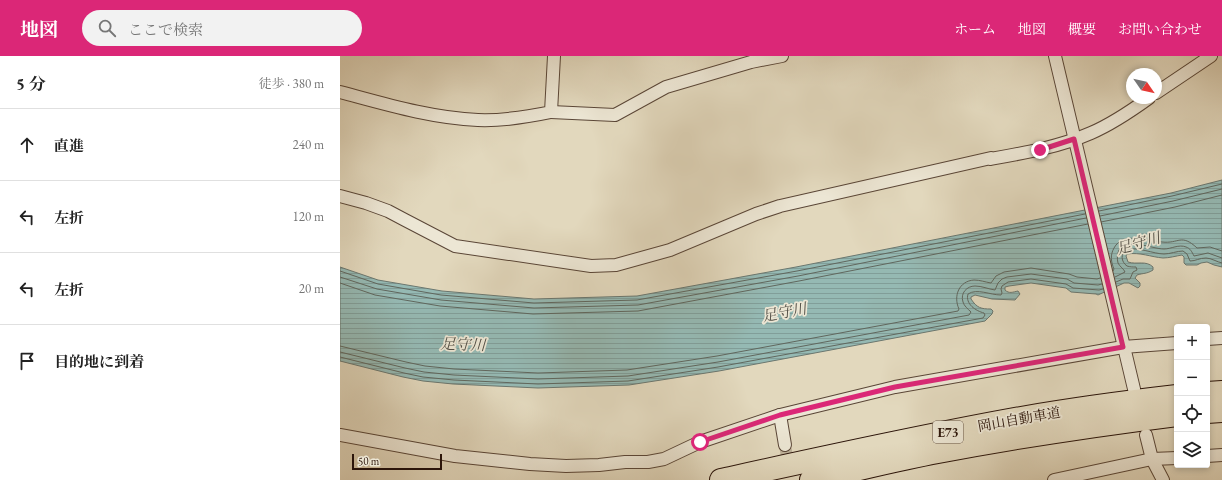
<!DOCTYPE html>
<html lang="ja">
<head>
<meta charset="utf-8">
<style>
  body { margin:0; font-family:"EB Garamond","Noto Serif JP",serif; background:#f2f2f2; color:#222 }
  .controls { position:absolute; right:12px; bottom:12px; display:grid; overflow:hidden; border-radius:4px; box-shadow:0 2px 6px #0003 }
  .controls button { width:36px; height:36px; display:grid; place-items:center; padding:0; border:0; border-bottom:1px solid #e0e0e0; background:#fff; color:#222; font:20px sans-serif }
  .compass { position:absolute; left:786px; top:12px; width:36px; height:36px; border-radius:50%; background:#fff; box-shadow:0 2px 6px #0003; rotate:124deg }
  .scale { position:absolute; left:12px; bottom:10px; width:90px; box-sizing:border-box; padding-left:4px; border:2px solid #2c150a; border-top:0; font-size:11px; line-height:14px; white-space:nowrap; color:#2c150a; -webkit-text-stroke:3px #ece6d4; paint-order:stroke }
  .stop { position:absolute; width:12px; height:12px; margin:-9px; border:3px solid #db2777; border-radius:50%; background:#fff }
  .stop.end { background:#db2777; border-color:#fff; box-shadow:0 1px 4px #0008 }
  .list { margin:0; padding:0; list-style:none }
  h2 { display:flex; justify-content:space-between; align-items:center; height:52px; margin:0; padding:0 16px; font-size:17px }
  h2 small { font-size:13px; font-weight:400; color:#767676 }
  .list li { display:grid; grid-template-columns:26px 1fr auto; gap:12px; align-items:center; box-sizing:border-box; height:72px; padding:0 16px; border-top:1px solid #e0e0e0 }
  .list b { display:block; font-size:15px; white-space:nowrap }
  .list em { font-size:13px; font-style:normal; color:#767676 }
  .icon { flex:none; width:22px; height:22px; fill:none; stroke:currentColor; stroke-width:2; stroke-linecap:round; stroke-linejoin:round }
  .map { position:relative; flex:none; width:882px; height:424px; overflow:hidden }
  header { display:flex; align-items:center; gap:24px; box-sizing:border-box; height:56px; padding:0 20px; background:#db2777; color:#fff }
  header strong { font-size:19px }
  nav { display:flex; gap:22px; margin-inline-start:auto; font-size:14px }
  .search { width:280px; height:36px; background:#f2f2f2; display:flex; align-items:center; gap:10px; box-sizing:border-box; padding:0 14px; border-radius:22px; color:#767676; font-size:15px }
  main { display:flex }
  aside { flex:1; background:#fff }
  .map>svg:first-child { display:block }
  .water { fill:url(#water-rules); stroke:#6b776f }
  .lines { fill:none; stroke-linecap:round; stroke-linejoin:round }
  .shore { stroke:#60675e; stroke-width:1 }
  .minor-tunnel { stroke:#beb199; stroke-width:12; stroke-dasharray:12 6; stroke-linecap:butt }
  .minor-casing { stroke:#5a4637; stroke-width:14 }
  .motorway-casing { stroke:#2c150a; stroke-width:24 }
  .minor { stroke:#ece6d4; stroke-width:12 }
  .motorway { stroke:#e2d8bd; stroke-width:22 }
  .route { stroke:#db2777; stroke-width:5 }
  .labels { text-anchor:middle; dominant-baseline:central; stroke-width:3.5; stroke-linejoin:round; paint-order:stroke }
  .shield { fill:#ece6d4; stroke:#665447; stroke-width:1 }
  .shield-label { font-size:13px; font-weight:bold; fill:#2c150a }
  .street-label { font-size:14px; fill:#2c150a; stroke:#ece6d4 }
  .water-label { font-size:15px; font-style:italic; fill:#514e45; stroke:#ece6d4 }
</style>
</head>
<body>
<header>
<strong>地図</strong>
<div class="search"><svg class="icon" aria-label="search" viewBox="0 0 24 24"><circle cx="10" cy="10" r="6"/><path d="M15 15l6 6"/></svg>ここで検索</div>
<nav><a>ホーム</a><a>地図</a><a>概要</a><a>お問い合わせ</a></nav>
</header>
<main>
<aside>
<h2>5 分<small>徒歩 · 380 m</small></h2>
<ul class="list">
<li><svg class="icon" aria-label="ahead" viewBox="0 0 24 24"><path d="M12 20V5M6 11l6-6 6 6"/></svg><div><b>直進</b></div><em>240 m</em></li>
<li><svg class="icon" aria-label="left" viewBox="0 0 24 24"><path d="M17 20v-9H6M10 6l-5 5 5 5"/></svg><div><b>左折</b></div><em>120 m</em></li>
<li><svg class="icon" aria-label="left" viewBox="0 0 24 24"><path d="M17 20v-9H6M10 6l-5 5 5 5"/></svg><div><b>左折</b></div><em>20 m</em></li>
<li><svg class="icon" aria-label="arrive" viewBox="0 0 24 24"><path d="M6 21V4h12l-3 4 3 4H6"/></svg><div><b>目的地に到着</b></div></li>
</ul>
</aside>
<div class="map">
<svg width="882" height="424" viewBox="0 0 882 424">
  <defs>
    <pattern id="water-rules" width="6" height="5" patternUnits="userSpaceOnUse"><rect width="6" height="5" fill="#95b9b3"/><path d="M0 2.5h6" fill="none" stroke="#819e99"/></pattern>
  </defs>
  <rect width="100%" height="100%" fill="#e2d8bd"/>
  <filter id="stains"><feTurbulence type="fractalNoise" baseFrequency=".005" numOctaves="4"/><feColorMatrix values="0 0 0 0 .2 0 0 0 0 .09 0 0 0 0 .02 0 0 0 .5 -.17"/></filter>
  <radialGradient id="worn" r=".72"><stop offset=".6" stop-color="#630" stop-opacity="0"/><stop offset="1" stop-color="#630" stop-opacity=".3"/></radialGradient>
  <!-- water -->
  <path class="water" d="M882,124v87l-8,-2 -7,-3 -6,1 -4,2h-11l-2,-2v-6l-2,-2c-6,1 -13,3 -19,3 -12,-1 -23,-6 -36,-4l-1,2 2,6c9,3 18,-2 25,5v3c-6,4 -10,3 -16,5l-2,3 5,5v3l-2,2 -9,-5h-5l-26,12 -2,-1 -25,-2 -5,-4 -35,-5 -22,3 -4,1v3c4,4 8,2 13,1l2,3 -5,6 -23,-1 -17,-4 -4,2v2c6,9 10,10 20,10l2,2 -1,3 -7,7 -266,50 -90,14 -91,3 -85,-4 -30,-3 -20,-4 -63,-16v-94l38,13 64,11 92,8 103,-3 159,-29 375,-74z"/>
  <g class="lines">
    <!-- shore -->
    <g class="shore">
      <polyline points="759,155 832,140 882,128"/>
      <polyline points="760,160 833,145 882,133"/>
      <polyline points="761,166 835,151 882,139"/>
      <polyline points="0,215 38,228 101,239 194,247 297,244 457,215 745,158"/>
      <path d="M773,215l1,-2c-3,-7 -4,-14 0,-21 9,-17 34,-7 48,-6 17,2 19,-9 35,6l13,-1 12,4"/>
      <polyline points="0,221 37,233 101,244 194,252 298,249 458,220 746,162"/>
      <path d="M775,221l10,-5c-1,-3 -5,-5 -7,-9 -1,-4 -1,-9 1,-13 8,-13 33,-1 45,-1 7,0 15,-5 22,-2 4,1 6,5 8,9l14,-3 14,5"/>
      <path d="M776,226l7,-3h7l3,-7 4,-2 -1,-3c-3,0 -6,0 -9,-1 -6,-4 -7,-13 0,-16 9,-4 27,4 37,4 6,0 13,-3 19,-3l4,3 3,7c6,0 9,-3 16,-3 5,0 11,4 16,5"/>
      <polyline points="0,227 35,239 100,250 193,258 298,255 459,225 748,168"/>
      <path d="M0,290l66,16 19,4 29,3 84,4 89,-3 90,-14 241,-45 1,-2c-6,-13 0,-28 15,-29 6,0 11,2 17,3l5,-7 8,-4 27,-4 38,6 8,3 20,2 3,-1"/>
      <path d="M0,296l65,16 19,4 30,3 84,4 90,-3 90,-14 251,-47 2,-3c-3,-3 -7,-6 -8,-10 -3,-9 4,-16 12,-16 7,0 13,3 20,4l3,-7 4,-4 5,-2 24,-3 36,5 7,4 24,2 4,-1"/>
      <path d="M0,301l64,16 19,4 31,3 84,4 90,-3 90,-14 265,-49 2,-3 -1,-2c-8,-2 -19,-9 -16,-19 9,-6 22,1 33,1l1,-2 -1,-4 1,-3 6,-4 23,-3 35,5 7,4 26,2 4,-1"/>
    </g>
    <!-- minor-tunnel -->
    <polyline class="minor-tunnel" points="445,389 451,424"/>
    <!-- minor casing -->
    <g class="minor-casing">
      <g id="minor">
        <polyline points="715,0 794,333"/>
        <path d="M0,36c45,12 91,26 138,28 24,1 49,-3 73,-8l3,-56"/>
        <polyline points="816,37 871,0"/>
        <polyline points="211,56 275,59 326,31 411,6 442,0"/>
        <path d="M0,140l26,7 22,8 17,9 50,26 136,20 25,-1 54,-15 86,-36 24,-8 211,-48 -1,1c34,-6 69,-12 101,-26 21,-9 40,-22 58,-35"/>
        <polyline points="867,283 882,282"/>
        <polyline points="440,359 445,389"/>
        <polyline points="0,379 115,400 190,408 226,410 259,409 285,406 308,406 324,403 360,386 440,359 555,331 783,291 837,287"/>
        <polyline points="806,379 812,403 823,424"/>
        <polyline points="867,400 882,399"/>
        <polyline points="714,424 812,403 837,402"/>
      </g>
    </g>
    <!-- motorway casing -->
    <g class="motorway-casing">
      <g id="motorway">
        <polyline points="867,337 882,336"/>
        <polyline points="867,356 882,355"/>
        <path d="M381,424c100,-22 199,-44 300,-62 52,-9 104,-16 156,-22"/>
        <path d="M471,424c42,-9 84,-20 127,-28 79,-15 159,-27 239,-37"/>
      </g>
    </g>
    <!-- minor -->
    <use href="#minor" class="minor"/>
    <!-- motorway -->
    <use href="#motorway" class="motorway"/>
  </g>
  <g class="lines">
    <!-- route -->
    <polyline class="route" points="360,386 440,359 555,331 783,291 734,83 700,94"/>
  </g>
  <g class="labels">
    <!-- shield labels -->
    <rect class="shield" x="593" y="365" width="30" height="22" rx="3"/>
    <g class="shield-label">
      <text x="608" y="376">E73</text>
    </g>
    <!-- street labels -->
    <g class="street-label">
      <text transform="translate(679 363) rotate(-10)">岡山自動車道</text>
    </g>
    <!-- water labels -->
    <g class="water-label">
      <text transform="translate(798 187) rotate(-16)">足守川</text>
      <text transform="translate(444 256) rotate(-11)">足守川</text>
      <text transform="translate(123 288) rotate(2)">足守川</text>
    </g>
  </g>
  <rect width="100%" height="100%" filter="url(#stains)"/>
  <rect width="100%" height="100%" fill="url(#worn)"/>
</svg>
<div class="controls">
<button>+</button>
<button>−</button>
<button><svg class="icon" aria-label="locate" viewBox="0 0 24 24"><circle cx="12" cy="12" r="6"/><path d="M12 2v4M12 18v4M2 12h4M18 12h4"/></svg></button>
<button><svg class="icon" aria-label="layers" viewBox="0 0 24 24"><path d="M12 4l9 5-9 5-9-5zM3 14l9 5 9-5"/></svg></button>
</div>
<svg class="compass" viewBox="-18 -18 36 36"><path d="M0-13l5 13h-10z" fill="#e53935"/><path d="M0 13l5-13h-10z" fill="#767676"/></svg>
<div class="scale">50 m</div>
<div class="stop" style="left:360px;top:386px"></div>
<div class="stop end" style="left:700px;top:94px"></div>
</div>
</main>
</body>
</html>
